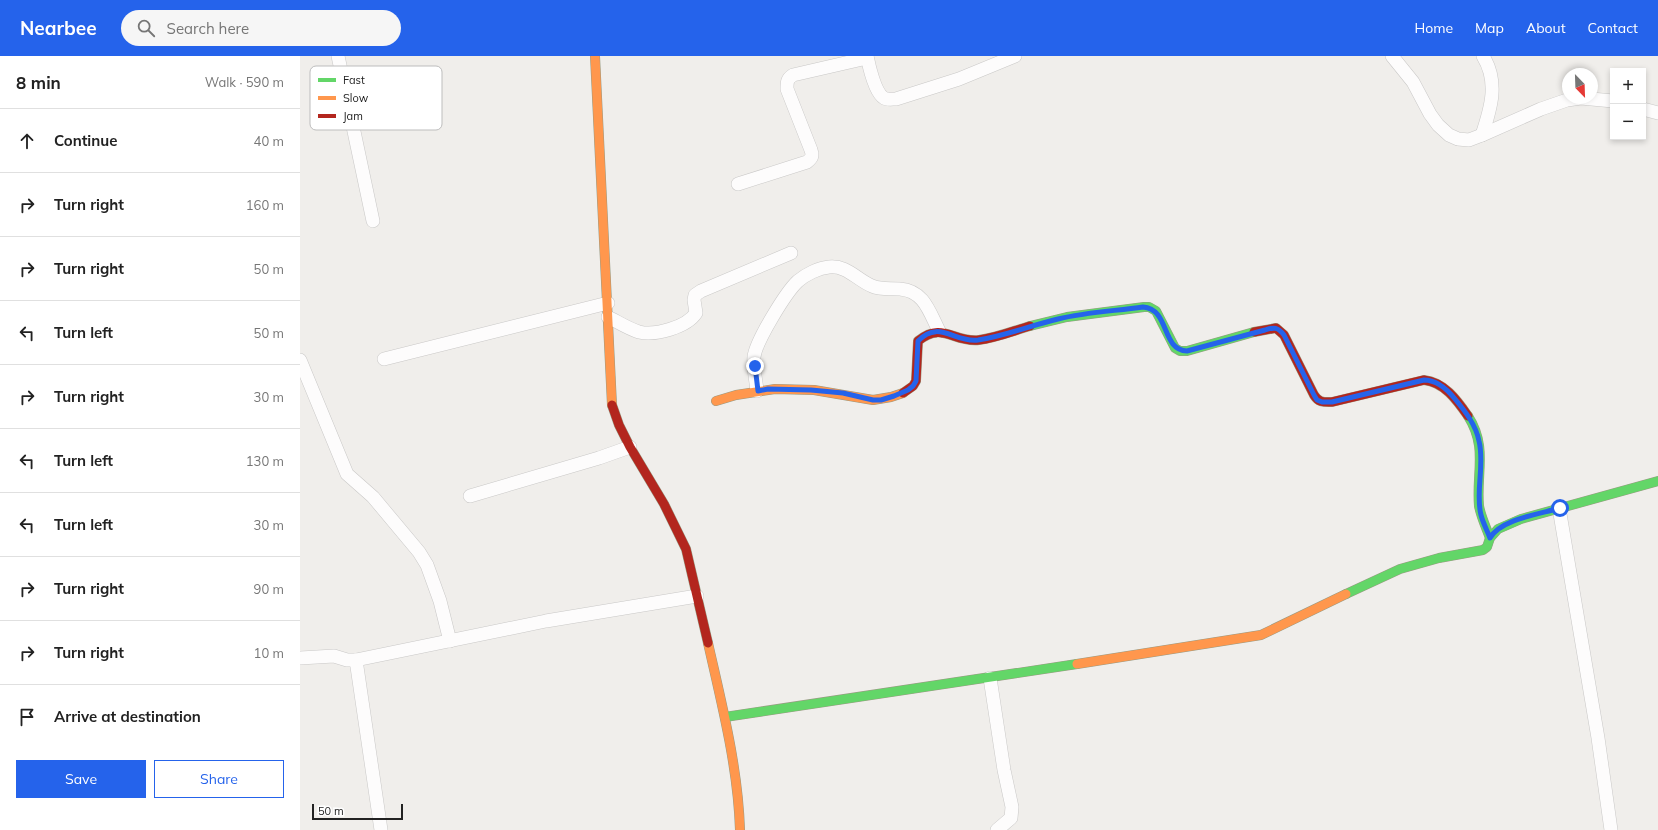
<!DOCTYPE html>
<html lang="en">
<head>
<meta charset="utf-8">
<style>
  body { margin:0; font-family:Mulish,sans-serif; background:#f6f6f6; color:#222 }
  .controls { position:absolute; right:12px; top:12px; display:grid; overflow:hidden; border-radius:0px; box-shadow:0 2px 6px #0003 }
  .controls button { width:36px; height:36px; display:grid; place-items:center; padding:0; border:0; border-bottom:1px solid #e0e0e0; background:#fff; color:#222; font:20px sans-serif }
  .compass { position:absolute; left:1262px; top:12px; width:36px; height:36px; border-radius:50%; background:#fff; box-shadow:0 2px 6px #0003; rotate:157deg }
  .scale { position:absolute; left:12px; bottom:10px; width:91px; box-sizing:border-box; padding-left:4px; border:2px solid #222; border-top:0; font-size:11px; line-height:14px; white-space:nowrap; color:#222; -webkit-text-stroke:3px #fff; paint-order:stroke }
  .stop { position:absolute; width:12px; height:12px; margin:-9px; border:3px solid #2563eb; border-radius:50%; background:#fff }
  .stop.end { background:#2563eb; border-color:#fff; box-shadow:0 1px 4px #0008 }
  .list { margin:0; padding:0; list-style:none }
  h2 { display:flex; justify-content:space-between; align-items:center; height:52px; margin:0; padding:0 16px; font-size:17px }
  h2 small { font-size:13px; font-weight:400; color:#767676 }
  .list li { display:grid; grid-template-columns:26px 1fr auto; gap:12px; align-items:center; box-sizing:border-box; height:64px; padding:0 16px; border-top:1px solid #e0e0e0 }
  .list b { display:block; font-size:15px; white-space:nowrap }
  .list em { font-size:13px; font-style:normal; color:#767676 }
  .actions { display:flex; gap:8px; padding:12px 16px }
  .actions a { flex:1; padding:9px 0; border:1px solid #2563eb; border-radius:0px; text-align:center; font-size:14px; color:#2563eb }
  .actions .main { background:#2563eb; color:#fff }
  .icon { flex:none; width:22px; height:22px; fill:none; stroke:currentColor; stroke-width:2; stroke-linecap:round; stroke-linejoin:round }
  .map { position:relative; flex:none; width:1358px; height:774px; overflow:hidden }
  header { display:flex; align-items:center; gap:24px; box-sizing:border-box; height:56px; padding:0 20px; background:#2563eb; color:#fff }
  header strong { font-size:19px }
  nav { display:flex; gap:22px; margin-inline-start:auto; font-size:14px }
  .search { width:280px; height:36px; background:#f6f6f6; display:flex; align-items:center; gap:10px; box-sizing:border-box; padding:0 14px; border-radius:22px; color:#767676; font-size:15px }
  main { display:flex }
  aside { flex:1; background:#fff }
  .map>svg:first-child { display:block }
  .lines { fill:none; stroke-linecap:round; stroke-linejoin:round }
  .street-casing { stroke:#c9c8c7; stroke-width:14 }
  .fast-casing { stroke:#999a82; stroke-width:10 }
  .slow-casing { stroke:#999a82; stroke-width:10 }
  .jam-casing { stroke:#999a82; stroke-width:10 }
  .street { stroke:#fdfcfc; stroke-width:13 }
  .fast { stroke:#63d668; stroke-width:9 }
  .slow { stroke:#ff974d; stroke-width:9 }
  .jam { stroke:#b3261e; stroke-width:9 }
  .route { stroke:#2563eb; stroke-width:5 }
  .key { fill:#fff; stroke:#bdbdbd; stroke-width:1 }
  .key-label { font-size:11px; fill:#222 }
</style>
</head>
<body>
<header>
<strong>Nearbee</strong>
<div class="search"><svg class="icon" aria-label="search" viewBox="0 0 24 24"><circle cx="10" cy="10" r="6"/><path d="M15 15l6 6"/></svg>Search here</div>
<nav><a>Home</a><a>Map</a><a>About</a><a>Contact</a></nav>
</header>
<main>
<aside>
<h2>8 min<small>Walk · 590 m</small></h2>
<ul class="list">
<li><svg class="icon" aria-label="ahead" viewBox="0 0 24 24"><path d="M12 20V5M6 11l6-6 6 6"/></svg><div><b>Continue</b></div><em>40 m</em></li>
<li><svg class="icon" aria-label="right" viewBox="0 0 24 24"><path d="M7 20v-9h11M14 6l5 5-5 5"/></svg><div><b>Turn right</b></div><em>160 m</em></li>
<li><svg class="icon" aria-label="right" viewBox="0 0 24 24"><path d="M7 20v-9h11M14 6l5 5-5 5"/></svg><div><b>Turn right</b></div><em>50 m</em></li>
<li><svg class="icon" aria-label="left" viewBox="0 0 24 24"><path d="M17 20v-9H6M10 6l-5 5 5 5"/></svg><div><b>Turn left</b></div><em>50 m</em></li>
<li><svg class="icon" aria-label="right" viewBox="0 0 24 24"><path d="M7 20v-9h11M14 6l5 5-5 5"/></svg><div><b>Turn right</b></div><em>30 m</em></li>
<li><svg class="icon" aria-label="left" viewBox="0 0 24 24"><path d="M17 20v-9H6M10 6l-5 5 5 5"/></svg><div><b>Turn left</b></div><em>130 m</em></li>
<li><svg class="icon" aria-label="left" viewBox="0 0 24 24"><path d="M17 20v-9H6M10 6l-5 5 5 5"/></svg><div><b>Turn left</b></div><em>30 m</em></li>
<li><svg class="icon" aria-label="right" viewBox="0 0 24 24"><path d="M7 20v-9h11M14 6l5 5-5 5"/></svg><div><b>Turn right</b></div><em>90 m</em></li>
<li><svg class="icon" aria-label="right" viewBox="0 0 24 24"><path d="M7 20v-9h11M14 6l5 5-5 5"/></svg><div><b>Turn right</b></div><em>10 m</em></li>
<li><svg class="icon" aria-label="arrive" viewBox="0 0 24 24"><path d="M6 21V4h12l-3 4 3 4H6"/></svg><div><b>Arrive at destination</b></div></li>
</ul>
<div class="actions"><a class="main">Save</a><a>Share</a></div>
</aside>
<div class="map">
<svg width="1358" height="774" viewBox="0 0 1358 774">
  <rect width="100%" height="100%" fill="#f0eeeb"/>
  <g class="lines">
    <!-- street casing -->
    <g class="street-casing">
      <g id="street">
        <polyline points="38,0 73,165"/>
        <path d="M567,0c2,10 8,37 17,42 3,2 8,1 12,1l63,-20 56,-23"/>
        <polyline points="1092,0 1113,26 1130,58 1138,69 1149,79 1158,83 1169,84 1182,79 1241,53 1267,44 1281,42 1313,45"/>
        <polyline points="1343,53 1358,57"/>
        <path d="M1182,79c9,-27 17,-53 1,-79"/>
        <path d="M438,128l69,-22c5,-4 6,-6 4,-12l-24,-61c0,-7 0,-10 6,-14l74,-17"/>
        <path d="M308,261c10,5 21,12 31,15 16,4 48,-5 57,-19l-2,-13 1,-5 6,-4 90,-38"/>
        <polyline points="84,303 308,247"/>
        <polyline points="0,304 47,418 73,441 119,496 127,509 140,545 150,585"/>
        <path d="M457,335c-1,-11 -4,-23 -3,-34 2,-16 32,-65 44,-76 8,-7 21,-13 31,-14 18,-2 28,13 43,19 9,4 19,2 28,3 24,2 29,22 39,42"/>
        <polyline points="170,440 299,402 330,391"/>
        <polyline points="1259,452 1298,682 1311,774"/>
        <polyline points="0,602 34,600 47,604 56,604 246,565 397,540"/>
        <polyline points="56,604 81,774"/>
        <polyline points="690,622 704,714 712,751 711,762 697,774"/>
      </g>
    </g>
    <!-- fast casing -->
    <g class="fast-casing">
      <g id="fast">
        <polyline points="730,270 767,261 844,251 849,251 856,255 875,292 880,295 887,295 954,276"/>
        <path d="M1168,360c20,31 8,57 11,90 2,11 7,21 11,32"/>
        <polyline points="1046,538 1100,513 1139,502 1183,494 1187,491 1190,482 1198,473 1221,463 1358,425"/>
        <polyline points="425,661 777,608"/>
      </g>
    </g>
    <!-- slow casing -->
    <g class="slow-casing">
      <g id="slow">
        <polyline points="295,0 312,349"/>
        <polyline points="416,345 436,339 475,333 514,334 573,344 591,341 603,337"/>
        <path d="M408,587c14,62 30,124 32,187"/>
        <polyline points="777,608 961,579 1046,538"/>
      </g>
    </g>
    <!-- jam casing -->
    <g class="jam-casing">
      <g id="jam">
        <path d="M954,276l22,-4 8,7 30,60c5,8 10,7 18,7l92,-22c20,2 33,20 44,36"/>
        <path d="M603,337l10,-7 3,-5 2,-40c25,-20 35,2 61,-1 17,-2 34,-9 51,-14"/>
        <polyline points="312,349 319,369 330,391 364,448 386,493 408,587"/>
      </g>
    </g>
    <!-- street -->
    <use href="#street" class="street"/>
    <!-- fast -->
    <use href="#fast" class="fast"/>
    <!-- slow -->
    <use href="#slow" class="slow"/>
    <!-- jam -->
    <use href="#jam" class="jam"/>
  </g>
  <g class="lines">
    <!-- route -->
    <path class="route" d="M455,310l3,25 10,-2 43,1 32,3 30,7h8l13,-4 14,-6 5,-4 3,-5 2,-40c21,-22 36,2 60,-1 27,-4 54,-15 80,-21 28,-7 57,-8 85,-12 27,2 18,43 44,44l78,-21c9,-3 13,-3 19,5l30,60 3,5 5,2h10l92,-22c13,0 23,9 31,19 10,12 21,26 24,42 6,24 -4,51 2,74 2,8 6,15 9,23 11,-19 50,-24 70,-30"/>
  </g>
  <!-- legend -->
  <rect x="10" y="10" width="132" height="64" rx="6" class="key"/>
  <rect x="18" y="22" width="18" height="4" fill="#63d668"/>
  <rect x="18" y="40" width="18" height="4" fill="#ff974d"/>
  <rect x="18" y="58" width="18" height="4" fill="#b3261e"/>
  <g class="key-label">
    <text x="43" y="28">Fast</text>
    <text x="43" y="46">Slow</text>
    <text x="43" y="64">Jam</text>
  </g>
</svg>
<div class="controls">
<button>+</button>
<button>−</button>
</div>
<svg class="compass" viewBox="-18 -18 36 36"><path d="M0-13l5 13h-10z" fill="#e53935"/><path d="M0 13l5-13h-10z" fill="#767676"/></svg>
<div class="scale">50 m</div>
<div class="stop" style="left:1260px;top:452px"></div>
<div class="stop end" style="left:455px;top:310px"></div>
</div>
</main>
</body>
</html>
